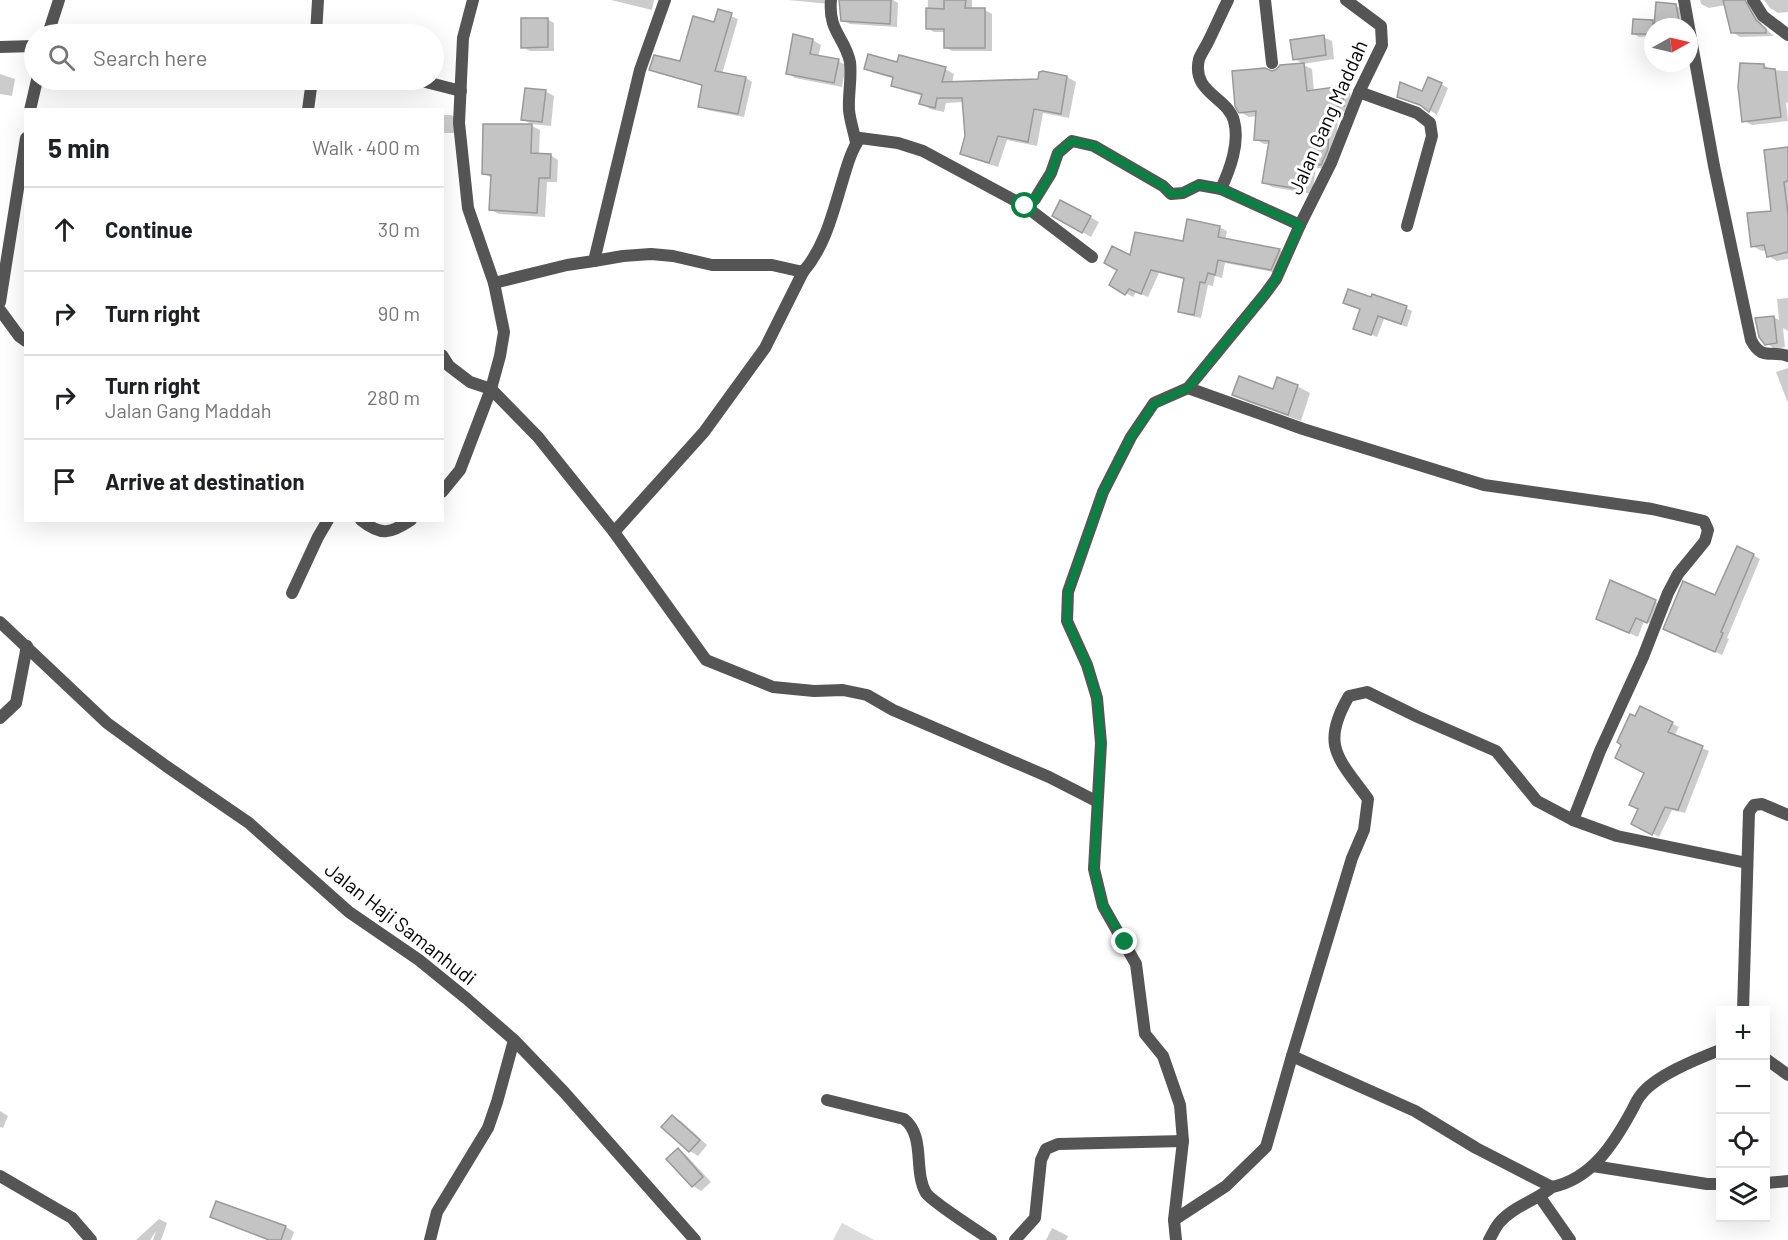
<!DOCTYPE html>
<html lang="en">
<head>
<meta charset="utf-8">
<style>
  body { margin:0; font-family:Barlow,sans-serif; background:#f2f2f2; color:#202124 }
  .controls { position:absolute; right:18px; bottom:18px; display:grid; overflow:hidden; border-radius:0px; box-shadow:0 6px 24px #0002 }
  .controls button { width:54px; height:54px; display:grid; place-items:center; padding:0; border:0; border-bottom:2px solid #e0e0e0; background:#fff; color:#202124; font:30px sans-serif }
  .compass { position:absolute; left:1644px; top:18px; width:54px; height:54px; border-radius:50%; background:#fff; box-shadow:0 6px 24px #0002; rotate:82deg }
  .stop { position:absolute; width:18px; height:18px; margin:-14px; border:4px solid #0b8043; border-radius:50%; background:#fff }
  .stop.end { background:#0b8043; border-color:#fff; box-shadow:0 2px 6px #0008 }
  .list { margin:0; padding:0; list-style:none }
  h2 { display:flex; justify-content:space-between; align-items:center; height:78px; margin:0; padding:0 24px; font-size:26px }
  h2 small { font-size:20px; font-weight:400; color:#757577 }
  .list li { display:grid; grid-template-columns:39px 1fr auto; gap:18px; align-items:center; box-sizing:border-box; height:84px; padding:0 24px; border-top:2px solid #e0e0e0 }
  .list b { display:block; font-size:22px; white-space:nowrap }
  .list p { margin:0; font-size:20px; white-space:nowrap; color:#757577 }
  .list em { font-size:20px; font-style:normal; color:#757577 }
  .icon { flex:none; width:33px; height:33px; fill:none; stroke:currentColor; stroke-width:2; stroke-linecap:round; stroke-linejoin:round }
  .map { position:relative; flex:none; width:1788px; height:1240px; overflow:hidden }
  .search { position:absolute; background:#fff; box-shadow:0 6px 24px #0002; left:24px; top:24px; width:420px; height:66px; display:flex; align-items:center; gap:15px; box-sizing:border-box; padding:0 21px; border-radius:33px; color:#757577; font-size:22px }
  .panel { position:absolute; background:#fff; box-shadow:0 6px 24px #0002; left:24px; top:108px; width:420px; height:414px; border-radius:0px }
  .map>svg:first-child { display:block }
  .pitch { fill:#dcdcdc }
  .shadow { fill:#0003 }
  .building { fill:#c4c4c4; stroke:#999; stroke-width:1.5 }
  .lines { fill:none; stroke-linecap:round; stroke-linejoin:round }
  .minor { stroke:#555; stroke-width:12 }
  .tertiary { stroke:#555; stroke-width:12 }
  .route { stroke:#0b8043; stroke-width:8 }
  .labels { text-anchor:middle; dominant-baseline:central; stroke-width:6; stroke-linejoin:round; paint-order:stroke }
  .street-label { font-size:20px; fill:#000; stroke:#fff }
</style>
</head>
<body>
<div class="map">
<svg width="1788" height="1240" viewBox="0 0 1788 1240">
  <rect width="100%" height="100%" fill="#fff"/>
  <!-- pitch -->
  <polygon class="pitch" points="842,1223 874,1240 833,1240"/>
  <!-- shadow -->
  <g class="shadow">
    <polygon points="611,0 654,0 652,10"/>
    <polygon points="788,0 832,0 830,4"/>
    <polygon points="839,0 893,0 898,3 897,27 850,24 842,20"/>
    <polygon points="928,0 972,0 972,9 985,10 992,14 992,51 952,51 945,47 946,32 934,32 927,28"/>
    <polygon points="1700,0 1754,0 1753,10 1764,27 1774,36 1740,37 1732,32 1726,5 1709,8 1701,4"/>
    <polygon points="1764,0 1788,0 1788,12 1778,13 1770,8"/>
    <polygon points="1676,6 1682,9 1685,27 1653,27 1653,36 1639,37 1634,34 1635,21 1656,22"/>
    <polygon points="719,11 738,19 722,74 746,78 752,82 744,117 707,110 700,106 703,86 657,73 651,69 681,63 715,24"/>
    <polygon points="547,19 554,23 554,51 530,51 522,47"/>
    <polygon points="795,35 813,40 821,45 818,57 838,61 846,65 842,87 795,78 788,73"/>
    <polygon points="1323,37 1332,41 1334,59 1303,64 1295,59"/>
    <polygon points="899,64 945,69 954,74 952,83 1039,80 1043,73 1067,77 1076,82 1069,118 1043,113 1037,146 1007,140 998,167 970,158 961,153 967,136 964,102 946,103 944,112 930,109 921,103 923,96 902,90 893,85 895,79 874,73 865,68"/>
    <polygon points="1304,65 1312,69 1314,92 1341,88 1350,93 1352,111 1338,112 1336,154 1329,169 1316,168 1312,194 1272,187 1264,182 1270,144 1264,144 1255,139 1257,116 1249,117 1240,112 1272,73"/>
    <polygon points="1764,65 1772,70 1788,71 1788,103 1786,102 1788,121 1752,125 1744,121"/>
    <polygon points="0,74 15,79 12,96 0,94"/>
    <polygon points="1441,84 1448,88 1437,115 1425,107 1399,96 1423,93"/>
    <polygon points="545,91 554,96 551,126 531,124 523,119"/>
    <polygon points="442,115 451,115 459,119 459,133 442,133"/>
    <polygon points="532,126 540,130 539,155 550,155 558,160 557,182 547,182 545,217 499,214 491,210 492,178 483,173"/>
    <polygon points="1788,149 1788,259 1777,261 1768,256 1767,250 1762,251 1752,246 1773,212"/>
    <polygon points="1054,216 1090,217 1099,222 1091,237"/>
    <polygon points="1219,227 1227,231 1225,240 1280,250 1287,254 1278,273 1225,263 1222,278 1215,276 1213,286 1208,285 1201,318 1187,315 1180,311 1186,280 1159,273 1148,297 1136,292 1133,297 1111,285 1131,257 1184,243"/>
    <polygon points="1788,298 1788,331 1783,328 1785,347 1775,349 1766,343 1774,317 1779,320 1777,299"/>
    <polygon points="1345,303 1406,308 1412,311 1407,327 1384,319 1377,337 1355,328 1362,310"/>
    <polygon points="1788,368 1788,403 1776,372"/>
    <polygon points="1297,386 1310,393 1301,421 1247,402 1234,394"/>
    <polygon points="1753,555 1760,559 1727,638 1729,639 1722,655 1665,629 1716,597"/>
    <polygon points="1611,582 1664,606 1656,626 1644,621 1638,637 1606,623"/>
    <polygon points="1640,708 1679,727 1674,736 1709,751 1685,813 1672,810 1659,837 1633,823 1640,809 1646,773 1635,718"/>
    <polygon points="0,1111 8,1116 3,1128 0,1127"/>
    <polygon points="672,1116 681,1121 707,1145 698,1156 690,1151"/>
    <polygon points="678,1150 686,1155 711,1182 701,1191 693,1186 668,1159"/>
    <polygon points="217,1203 286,1227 294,1232 291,1240 269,1240"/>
    <polygon points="159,1219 167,1223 161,1240 153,1240 156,1231 150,1240 136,1240"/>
    <polygon points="1052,1228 1068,1236 1066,1240 1046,1240"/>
  </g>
  <!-- building -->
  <g class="building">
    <polygon points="839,0 891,0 890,24 841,21"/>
    <polygon points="944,0 966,0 965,8 985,8 985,48 944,48 944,29 926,29 926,8 944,9"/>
    <polygon points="1723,0 1745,0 1756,20 1766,29 1766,33 1731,33"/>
    <polygon points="1656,2 1676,4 1680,27 1654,27"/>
    <polygon points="718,9 732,13 715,71 746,77 738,114 698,107 702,85 649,70 654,55 680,61 693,16 714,22"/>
    <polygon points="521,18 548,18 548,47 521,48"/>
    <polygon points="1633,19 1653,20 1653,34 1632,34"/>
    <polygon points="793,34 813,39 810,54 839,59 834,83 786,74"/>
    <polygon points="1324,35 1326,55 1293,60 1290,40"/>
    <polygon points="868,54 897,62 899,55 946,67 942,82 1038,79 1039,72 1043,71 1067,76 1061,114 1034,109 1028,142 998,136 989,163 960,154 965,136 962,98 937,98 935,108 919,104 922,94 891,86 893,77 864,69"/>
    <polygon points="1304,63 1307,91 1342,86 1344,106 1330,108 1328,149 1321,165 1308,164 1304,190 1262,183 1269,141 1254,140 1256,111 1239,113 1235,106 1232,71 1265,68 1272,71 1277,69 1280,65"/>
    <polygon points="1740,63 1764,64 1764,68 1775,69 1781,117 1742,122 1738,87"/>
    <polygon points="1428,77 1442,83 1429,112 1420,105 1397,97 1400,82 1422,91"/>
    <polygon points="525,88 546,90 542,122 521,120"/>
    <polygon points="483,124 532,124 531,153 551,154 550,178 539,178 537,213 489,210 491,175 482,174"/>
    <polygon points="1788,147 1788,181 1784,182 1788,214 1788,252 1767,257 1764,245 1751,247 1747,213 1771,211 1764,150"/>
    <polygon points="1060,200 1091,216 1082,233 1052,216"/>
    <polygon points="1187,219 1220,226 1218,237 1280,249 1271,270 1218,260 1215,275 1208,273 1205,283 1200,282 1194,315 1178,312 1184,278 1151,270 1141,294 1129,289 1125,295 1109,285 1117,270 1104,263 1112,246 1130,255 1135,232 1183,241"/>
    <polygon points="1348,289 1371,297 1372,294 1407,306 1401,324 1378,316 1371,335 1353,329 1360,309 1343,303"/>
    <polygon points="1774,316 1777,343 1765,345 1759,337 1755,318"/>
    <polygon points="1239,376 1273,389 1277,377 1298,385 1288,415 1232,395"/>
    <polygon points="1737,546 1754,554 1721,632 1723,633 1715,652 1663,629 1683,581 1715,595"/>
    <polygon points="1610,580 1656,600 1647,623 1636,618 1629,633 1596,619"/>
    <polygon points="1640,706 1673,722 1668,732 1703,746 1678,810 1665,807 1652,835 1631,824 1638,809 1629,805 1644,773 1615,758 1621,745 1617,742 1630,714 1635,716"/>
    <polygon points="672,1115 700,1140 689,1152 661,1127"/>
    <polygon points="678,1148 703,1177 692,1187 666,1159"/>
    <polygon points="216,1201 286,1226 281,1240 269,1240 210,1217"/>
  </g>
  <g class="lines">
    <!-- minor -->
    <g class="minor">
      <path d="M831,0c-3,32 14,37 19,62 2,16 -2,32 -1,48 1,11 5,22 7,33"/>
      <polyline points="1265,0 1272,63"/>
      <path d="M1684,0l30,166 37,174c11,21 19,10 37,16"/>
      <polyline points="1753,0 1763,16 1788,35"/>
      <polyline points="316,34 318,0"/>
      <polyline points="0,47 34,46"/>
      <polyline points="418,80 461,91"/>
      <polyline points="1359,92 1417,113 1430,123 1432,136 1407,226"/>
      <polyline points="308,110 312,80"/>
      <path d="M1221,189c9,-20 19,-46 13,-68 -6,-24 -43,-28 -35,-62 2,-5 6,-11 9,-17 7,-14 13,-28 20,-42"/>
      <polyline points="1025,206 1092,257"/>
      <path d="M594,261l29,-5 28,-2 22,2 39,9h60l31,7c21,-24 29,-56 38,-86 5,-16 9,-34 19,-48l38,5 25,8 102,55 10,-7 16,-26 7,-20 14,-12 22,5 69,40 8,8 12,-1 16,-8 22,4 79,36"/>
      <polyline points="494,283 567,265 594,261 640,70 665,0"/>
      <polyline points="0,310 19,336 26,341"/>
      <polyline points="442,355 449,366 470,382 491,389 538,437 614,532 706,660 773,687 814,691 843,690 867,695 893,710 1049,777 1096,801"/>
      <polyline points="1188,388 1303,429 1484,485 1652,509 1704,521 1708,530 1705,541 1678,574 1668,593 1643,657 1600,751 1573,820"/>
      <polyline points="442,492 460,470 491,389 500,356 504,332 494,283 468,208 459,123 463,38 473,0"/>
      <path d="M361,520c20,16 29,14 50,0"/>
      <polyline points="614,532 704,432 765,348 803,272"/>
      <polyline points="292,593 318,537 328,520"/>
      <polyline points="0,718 16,703 27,646"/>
      <polyline points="1743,1010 1749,812 1754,805 1762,804 1788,815"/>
      <polyline points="1766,1059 1788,1075"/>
      <path d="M827,1100l77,19c22,17 9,52 22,74 5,8 53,39 65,47"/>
      <polyline points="1593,1166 1707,1184 1720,1184"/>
      <polyline points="0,1176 72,1218 91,1240"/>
      <polyline points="1766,1183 1788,1181"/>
      <path d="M1552,1187c39,-8 61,-42 79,-75 3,-5 5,-11 9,-16 14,-20 57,-37 80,-46"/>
      <polyline points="1540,1197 1570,1240"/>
      <polyline points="1174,1220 1226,1186 1266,1147 1292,1056"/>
      <polyline points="430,1240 437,1212 488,1128 497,1102 514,1040"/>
      <polyline points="1015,1240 1035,1218 1041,1160 1046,1149 1058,1144 1183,1141"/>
      <polyline points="1176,1240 1174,1220 1183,1141 1180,1105 1163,1056 1145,1034 1136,964 1103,906 1094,869 1101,743 1097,698 1087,665 1067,621 1068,592 1103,492 1131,437 1154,403 1188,388 1265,294 1276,279 1300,225 1331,163 1359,92 1382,45 1381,26 1346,0"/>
      <path d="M1489,1240c3,-5 6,-12 10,-17 14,-17 37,-22 53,-36l-76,-39 -61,-37 -123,-55 60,-198 12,-28 4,-31c-30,-41 -48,-54 -19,-103l18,-4 51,25 78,34 41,50 36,19 44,16 130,27"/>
    </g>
    <!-- tertiary -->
    <g class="tertiary">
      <polyline points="48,34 59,0"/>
      <polyline points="30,110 37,80"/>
      <polyline points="0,302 26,138"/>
      <polyline points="0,622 107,723 166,766 249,823 349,912 419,960 467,999 514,1040 564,1092 695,1240"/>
    </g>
  </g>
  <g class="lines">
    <!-- route -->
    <polyline class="route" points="1025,206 1035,200 1051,173 1058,153 1072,141 1094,146 1163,186 1171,194 1183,193 1199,185 1221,189 1300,225 1276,279 1265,294 1188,388 1154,404 1131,437 1103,492 1068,592 1067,621 1087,665 1097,698 1101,743 1094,869 1103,906 1125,942"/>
  </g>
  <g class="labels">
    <!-- street labels -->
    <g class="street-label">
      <text transform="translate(1327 117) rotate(-66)">Jalan Gang Maddah</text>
      <text transform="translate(401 923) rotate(38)">Jalan Haji Samanhudi</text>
    </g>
  </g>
</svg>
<div class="controls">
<button>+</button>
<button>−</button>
<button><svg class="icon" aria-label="locate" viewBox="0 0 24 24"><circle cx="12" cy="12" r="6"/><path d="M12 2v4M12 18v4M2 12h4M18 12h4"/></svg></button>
<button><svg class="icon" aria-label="layers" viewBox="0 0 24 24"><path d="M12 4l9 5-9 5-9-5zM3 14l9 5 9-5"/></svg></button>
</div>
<svg class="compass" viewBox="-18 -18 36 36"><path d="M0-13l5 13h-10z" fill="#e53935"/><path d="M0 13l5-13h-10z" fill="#757577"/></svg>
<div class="stop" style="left:1025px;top:206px"></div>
<div class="stop end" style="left:1125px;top:942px"></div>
<div class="search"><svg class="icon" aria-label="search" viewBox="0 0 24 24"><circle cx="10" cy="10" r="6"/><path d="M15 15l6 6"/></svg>Search here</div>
<section class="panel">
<h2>5 min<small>Walk · 400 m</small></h2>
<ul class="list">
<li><svg class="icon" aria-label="ahead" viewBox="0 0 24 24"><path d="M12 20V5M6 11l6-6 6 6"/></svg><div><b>Continue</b></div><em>30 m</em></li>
<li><svg class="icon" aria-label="right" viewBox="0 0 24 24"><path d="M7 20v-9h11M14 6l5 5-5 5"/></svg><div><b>Turn right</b></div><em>90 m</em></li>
<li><svg class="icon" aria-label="right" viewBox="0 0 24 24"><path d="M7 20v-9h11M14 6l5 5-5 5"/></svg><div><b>Turn right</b><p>Jalan Gang Maddah</p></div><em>280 m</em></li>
<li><svg class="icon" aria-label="arrive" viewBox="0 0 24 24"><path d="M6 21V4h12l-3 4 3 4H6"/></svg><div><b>Arrive at destination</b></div></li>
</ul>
</section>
</div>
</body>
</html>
